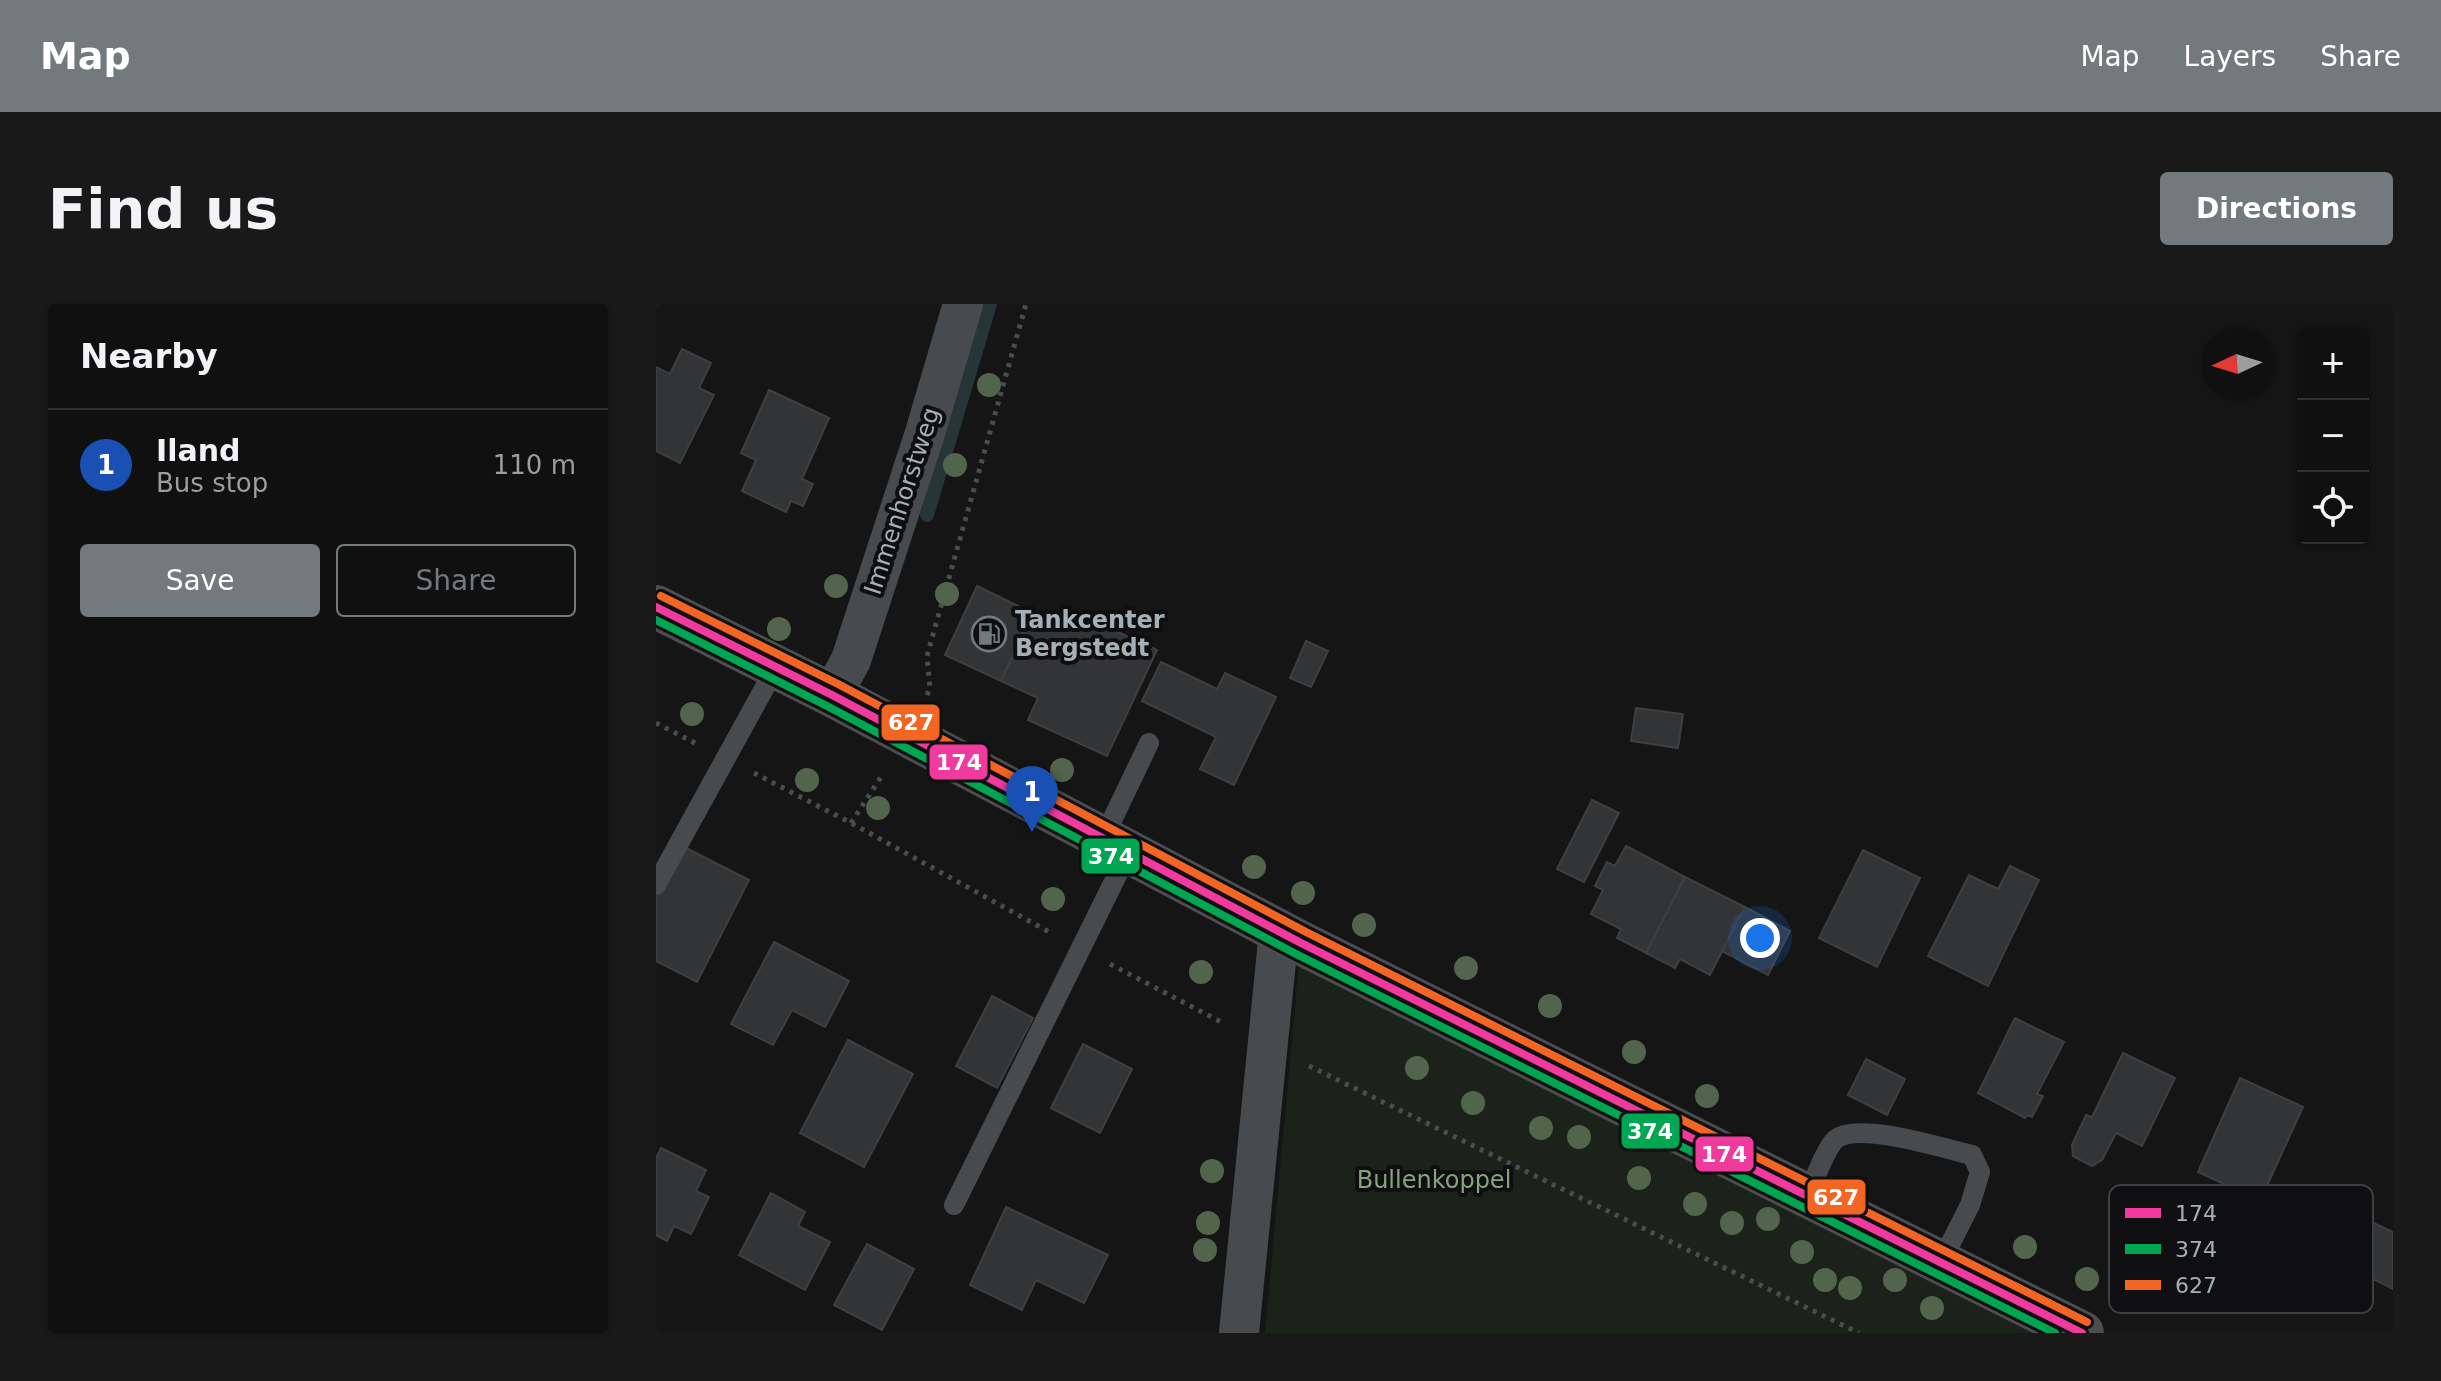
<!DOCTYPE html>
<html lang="en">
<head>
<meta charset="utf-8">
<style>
  body { margin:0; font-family:"DejaVu Sans",sans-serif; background:#191919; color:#f1f3f6 }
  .controls { position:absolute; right:24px; top:24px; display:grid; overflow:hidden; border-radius:8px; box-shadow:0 2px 6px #0004 }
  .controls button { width:72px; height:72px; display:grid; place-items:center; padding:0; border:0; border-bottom:2px solid #303030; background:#101010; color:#f1f3f6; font:40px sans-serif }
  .compass { position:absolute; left:1545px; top:24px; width:72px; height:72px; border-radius:50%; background:#101010; box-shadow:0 2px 6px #0004; rotate:266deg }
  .you { position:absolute; left:1104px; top:634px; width:28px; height:28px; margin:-20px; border:6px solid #fff; border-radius:50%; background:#1a73e8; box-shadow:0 0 0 12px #1a73e833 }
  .badge { display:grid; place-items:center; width:52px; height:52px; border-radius:50%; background:#727a7e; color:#fff; font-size:26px; font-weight:700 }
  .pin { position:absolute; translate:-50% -66px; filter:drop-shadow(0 2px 4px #0008) }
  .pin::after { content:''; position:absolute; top:42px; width:28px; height:24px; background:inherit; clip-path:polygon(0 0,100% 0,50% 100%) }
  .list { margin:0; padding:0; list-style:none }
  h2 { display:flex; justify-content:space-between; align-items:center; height:104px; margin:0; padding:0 32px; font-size:34px }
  h2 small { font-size:26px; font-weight:400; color:#9c9d9f }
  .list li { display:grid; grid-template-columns:52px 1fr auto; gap:24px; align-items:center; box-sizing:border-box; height:112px; padding:0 32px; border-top:2px solid #303030 }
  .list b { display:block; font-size:30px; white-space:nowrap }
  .list p { margin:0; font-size:26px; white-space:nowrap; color:#9c9d9f }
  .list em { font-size:26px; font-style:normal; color:#9c9d9f }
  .actions { display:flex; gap:16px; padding:24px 32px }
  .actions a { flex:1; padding:18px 0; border:2px solid #727a7e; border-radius:8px; text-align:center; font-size:28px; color:#727a7e }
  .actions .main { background:#727a7e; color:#fff }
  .icon { flex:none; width:44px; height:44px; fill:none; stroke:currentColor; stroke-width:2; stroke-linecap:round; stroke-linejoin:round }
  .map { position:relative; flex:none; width:1737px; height:1029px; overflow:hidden; border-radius:8px }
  header { display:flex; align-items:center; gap:48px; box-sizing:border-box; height:112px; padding:0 40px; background:#727a7e; color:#fff }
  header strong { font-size:38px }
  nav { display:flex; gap:44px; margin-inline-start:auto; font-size:28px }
  .intro { display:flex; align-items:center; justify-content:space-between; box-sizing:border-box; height:192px; padding:0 48px }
  h1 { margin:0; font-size:56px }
  .button { padding:20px 36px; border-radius:8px; background:#727a7e; color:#fff; font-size:28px; font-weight:700 }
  main { display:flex; gap:48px; padding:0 48px }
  aside { flex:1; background:#101010; border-radius:8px; box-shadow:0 2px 6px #0004 }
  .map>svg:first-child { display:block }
  .green { fill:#1b221a }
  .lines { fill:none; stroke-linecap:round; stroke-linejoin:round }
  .stream { stroke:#273538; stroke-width:14 }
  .building { fill:#333436; stroke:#3d3f41; stroke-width:2 }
  .path { stroke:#4a4d4f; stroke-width:5; stroke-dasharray:4 6; stroke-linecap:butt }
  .service { stroke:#484b4e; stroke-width:20 }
  .minor { stroke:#484b4e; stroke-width:40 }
  .primary { stroke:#4b4d4f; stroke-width:44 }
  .bus-1-casing { stroke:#0f0f11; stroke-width:14 }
  .bus-2-casing { stroke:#0f0f11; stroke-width:14 }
  .bus-3-casing { stroke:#0f0f11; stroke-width:14 }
  .bus-1 { stroke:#f13a9d; stroke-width:8 }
  .bus-2 { stroke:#00a651; stroke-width:8 }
  .bus-3 { stroke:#f26522; stroke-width:8 }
  .tree { fill:#52644c }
  .labels { text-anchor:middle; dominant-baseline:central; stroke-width:8; stroke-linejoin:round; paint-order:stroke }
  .street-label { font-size:24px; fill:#a4b0b7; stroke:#0f0f11 }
  .poi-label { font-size:24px; font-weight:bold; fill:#a4b0b7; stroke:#0f0f11; text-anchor:start }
  .park-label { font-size:24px; fill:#83a579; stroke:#0f0f11 }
  .key { fill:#0f0f11; stroke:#3c3f43; stroke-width:2 }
  .key-label { font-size:22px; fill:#a4b0b7 }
  .line-badge { stroke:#0f0f11; stroke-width:3 }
  .badge-label { font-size:22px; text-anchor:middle; font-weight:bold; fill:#fff }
</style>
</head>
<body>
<header>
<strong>Map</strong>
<nav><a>Map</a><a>Layers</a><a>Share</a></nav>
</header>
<div class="intro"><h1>Find us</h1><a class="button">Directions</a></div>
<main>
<aside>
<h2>Nearby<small></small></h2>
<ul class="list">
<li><span class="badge" style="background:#1a4fb4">1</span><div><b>Iland</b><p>Bus stop</p></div><em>110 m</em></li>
</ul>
<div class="actions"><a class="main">Save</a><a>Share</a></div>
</aside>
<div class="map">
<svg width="1737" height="1029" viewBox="0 0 1737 1029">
  <rect width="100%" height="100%" fill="#151515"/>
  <!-- green -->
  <polygon class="green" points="645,639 1418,1029 609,1029"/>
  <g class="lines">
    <!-- stream -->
    <polyline class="stream" points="271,211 334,0"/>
  </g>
  <!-- building -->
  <g class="building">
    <polygon points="26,45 55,59 43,84 58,91 24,159 0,147 0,63 14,70"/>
    <polygon points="113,86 173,114 146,175 157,180 147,202 135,197 130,208 86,187 100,156 85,149"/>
    <polygon points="321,282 377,309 345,377 289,351"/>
    <polygon points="377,309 415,327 423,310 501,346 451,452 372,416 382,394 345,377"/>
    <polygon points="650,337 672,347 655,383 634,374"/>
    <polygon points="505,358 561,385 569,369 620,393 578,481 544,465 560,433 486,397"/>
    <polygon points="980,404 1027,410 1022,444 975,437"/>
    <polygon points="936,496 963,509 928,578 901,565"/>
    <polygon points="26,542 93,576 41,678 0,657 0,594"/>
    <polygon points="970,542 1029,573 990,649 961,634 965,625 935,610 947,586 939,582 951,558 959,562"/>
    <polygon points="1207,546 1264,574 1221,663 1163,634"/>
    <polygon points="1354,562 1383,576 1332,682 1272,652 1313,571 1342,585"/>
    <polygon points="1029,573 1089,603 1054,671 1024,655 1019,664 990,649"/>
    <polygon points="1089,603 1134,627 1112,671 1066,647"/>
    <polygon points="118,638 193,677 169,723 136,706 117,741 75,720"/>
    <polygon points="336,692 377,714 341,784 300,762"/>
    <polygon points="1359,714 1408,738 1381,790 1387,792 1376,813 1371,811 1369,814 1322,789"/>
    <polygon points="192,736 257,770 208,863 144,829"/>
    <polygon points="427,740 476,765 444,829 395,804"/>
    <polygon points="1467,749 1519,774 1486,842 1460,829 1446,856 1436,862 1417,852 1416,841 1430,811 1436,813"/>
    <polygon points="1210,755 1249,775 1231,811 1192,791"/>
    <polygon points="1584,774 1647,803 1604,897 1542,868"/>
    <polygon points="5,844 50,866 40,887 53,893 35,930 18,922 11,937 0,931 0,854"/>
    <polygon points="115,889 149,908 142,922 174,938 149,986 83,951"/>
    <polygon points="350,903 452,951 428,999 380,976 366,1006 314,981"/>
    <polygon points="1705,913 1737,928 1737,985 1689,961 1694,952 1688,949"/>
    <polygon points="211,940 258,965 226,1026 178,1001"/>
  </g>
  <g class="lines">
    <!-- path -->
    <g class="path">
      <polyline points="271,391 274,384 271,352 370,0"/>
      <polyline points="0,419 39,439"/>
      <polyline points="98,469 195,519 395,629"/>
      <polyline points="195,519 227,470"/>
      <polyline points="454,660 569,720"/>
      <polyline points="653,762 1203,1029"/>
    </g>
    <!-- service -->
    <g class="service">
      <polyline points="447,535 493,439"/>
      <polyline points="0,581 120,363"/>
      <path d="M1152,891c6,-14 18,-48 28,-56 22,-18 109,10 136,16l8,17 -10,33 -29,57"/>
      <polyline points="298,901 472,549"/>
    </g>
    <!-- minor -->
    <g class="minor">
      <polyline points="176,391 195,356 269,129 307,0"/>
      <polyline points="583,1029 623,627"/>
    </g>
    <!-- primary -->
    <polyline class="primary" points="0,303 176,391 645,639 1426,1029"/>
    <!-- bus-1 casing -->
    <g class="bus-1-casing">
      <polyline id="bus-1" points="0,303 176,391 645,639 1426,1029"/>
    </g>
    <!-- bus-2 casing -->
    <g class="bus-2-casing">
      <polyline id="bus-2" points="0,316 171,402 640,650 1399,1029"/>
    </g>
    <!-- bus-3 casing -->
    <g class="bus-3-casing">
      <polyline id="bus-3" points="5,292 182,380 650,628 1431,1018"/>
    </g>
    <!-- bus-1 -->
    <use href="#bus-1" class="bus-1"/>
    <!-- bus-2 -->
    <use href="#bus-2" class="bus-2"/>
    <!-- bus-3 -->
    <use href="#bus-3" class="bus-3"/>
  </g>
  <!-- trees -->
  <g class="tree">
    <circle cx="333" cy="81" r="12"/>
    <circle cx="299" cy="161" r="12"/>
    <circle cx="180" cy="282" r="12"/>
    <circle cx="291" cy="290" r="12"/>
    <circle cx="123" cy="325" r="12"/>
    <circle cx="36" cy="410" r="12"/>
    <circle cx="406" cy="466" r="12"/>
    <circle cx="151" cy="476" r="12"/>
    <circle cx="222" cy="504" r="12"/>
    <circle cx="598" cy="563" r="12"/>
    <circle cx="647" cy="589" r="12"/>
    <circle cx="397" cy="595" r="12"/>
    <circle cx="708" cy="621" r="12"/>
    <circle cx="810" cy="664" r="12"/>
    <circle cx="545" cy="668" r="12"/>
    <circle cx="894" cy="702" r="12"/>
    <circle cx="978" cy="748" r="12"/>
    <circle cx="761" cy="764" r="12"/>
    <circle cx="1051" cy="792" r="12"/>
    <circle cx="817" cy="799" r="12"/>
    <circle cx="885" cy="824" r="12"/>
    <circle cx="923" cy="833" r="12"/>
    <circle cx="556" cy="867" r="12"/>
    <circle cx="983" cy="874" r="12"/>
    <circle cx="1039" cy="900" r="12"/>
    <circle cx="1112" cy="915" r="12"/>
    <circle cx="552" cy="919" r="12"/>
    <circle cx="1076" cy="919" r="12"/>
    <circle cx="1369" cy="943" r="12"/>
    <circle cx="549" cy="946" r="12"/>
    <circle cx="1146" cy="948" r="12"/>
    <circle cx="1431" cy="975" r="12"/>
    <circle cx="1169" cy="976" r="12"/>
    <circle cx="1239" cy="976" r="12"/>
    <circle cx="1194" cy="984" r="12"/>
    <circle cx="1276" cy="1004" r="12"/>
  </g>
  <!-- icons -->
  <defs>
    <g id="fuel-ring" transform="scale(1.8)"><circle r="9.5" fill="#0f0f11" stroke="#727a7e" stroke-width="1.5"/><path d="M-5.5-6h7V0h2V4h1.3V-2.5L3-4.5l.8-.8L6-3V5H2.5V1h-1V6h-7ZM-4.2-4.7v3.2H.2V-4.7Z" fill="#727a7e"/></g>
  </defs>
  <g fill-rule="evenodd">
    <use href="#fuel-ring" x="333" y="330"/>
  </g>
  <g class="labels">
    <!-- street labels -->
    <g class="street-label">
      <text transform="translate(246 197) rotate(-72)">Immenhorstweg</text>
    </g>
    <!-- poi labels -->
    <g class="poi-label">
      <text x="359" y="316">Tankcenter<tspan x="359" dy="28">Bergstedt</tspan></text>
    </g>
    <!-- park labels -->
    <g class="park-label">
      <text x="778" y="876">Bullenkoppel</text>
    </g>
  </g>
  <!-- legend -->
  <rect x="1453" y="881" width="264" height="128" rx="12" class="key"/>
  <rect x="1469" y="904" width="36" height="10" fill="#f13a9d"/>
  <rect x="1469" y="940" width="36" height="10" fill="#00a651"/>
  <rect x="1469" y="976" width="36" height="10" fill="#f26522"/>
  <g class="key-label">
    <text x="1519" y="917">174</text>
    <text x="1519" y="953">374</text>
    <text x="1519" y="989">627</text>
  </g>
  <g class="line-badge">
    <rect x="224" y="399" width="61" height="39" rx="8" fill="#f26522"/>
    <rect x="272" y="439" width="61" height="38" rx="8" fill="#f13a9d"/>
    <rect x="424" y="533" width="61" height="38" rx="8" fill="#00a651"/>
    <rect x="964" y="808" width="61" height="38" rx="8" fill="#00a651"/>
    <rect x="1038" y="831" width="61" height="38" rx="8" fill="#f13a9d"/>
    <rect x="1150" y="874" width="61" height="38" rx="8" fill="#f26522"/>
  </g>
  <g class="badge-label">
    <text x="255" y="426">627</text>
    <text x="303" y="466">174</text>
    <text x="455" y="560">374</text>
    <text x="994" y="835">374</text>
    <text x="1068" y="858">174</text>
    <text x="1180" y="901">627</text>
  </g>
</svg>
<div class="controls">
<button>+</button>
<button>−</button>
<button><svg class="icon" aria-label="locate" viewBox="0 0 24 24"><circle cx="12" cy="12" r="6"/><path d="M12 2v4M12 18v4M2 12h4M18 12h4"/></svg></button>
</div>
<svg class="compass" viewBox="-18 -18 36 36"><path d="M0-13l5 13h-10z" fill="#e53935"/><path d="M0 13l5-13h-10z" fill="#9c9d9f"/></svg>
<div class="you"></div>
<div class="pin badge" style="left:376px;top:528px;background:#1a4fb4">1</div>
</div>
</main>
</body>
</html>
